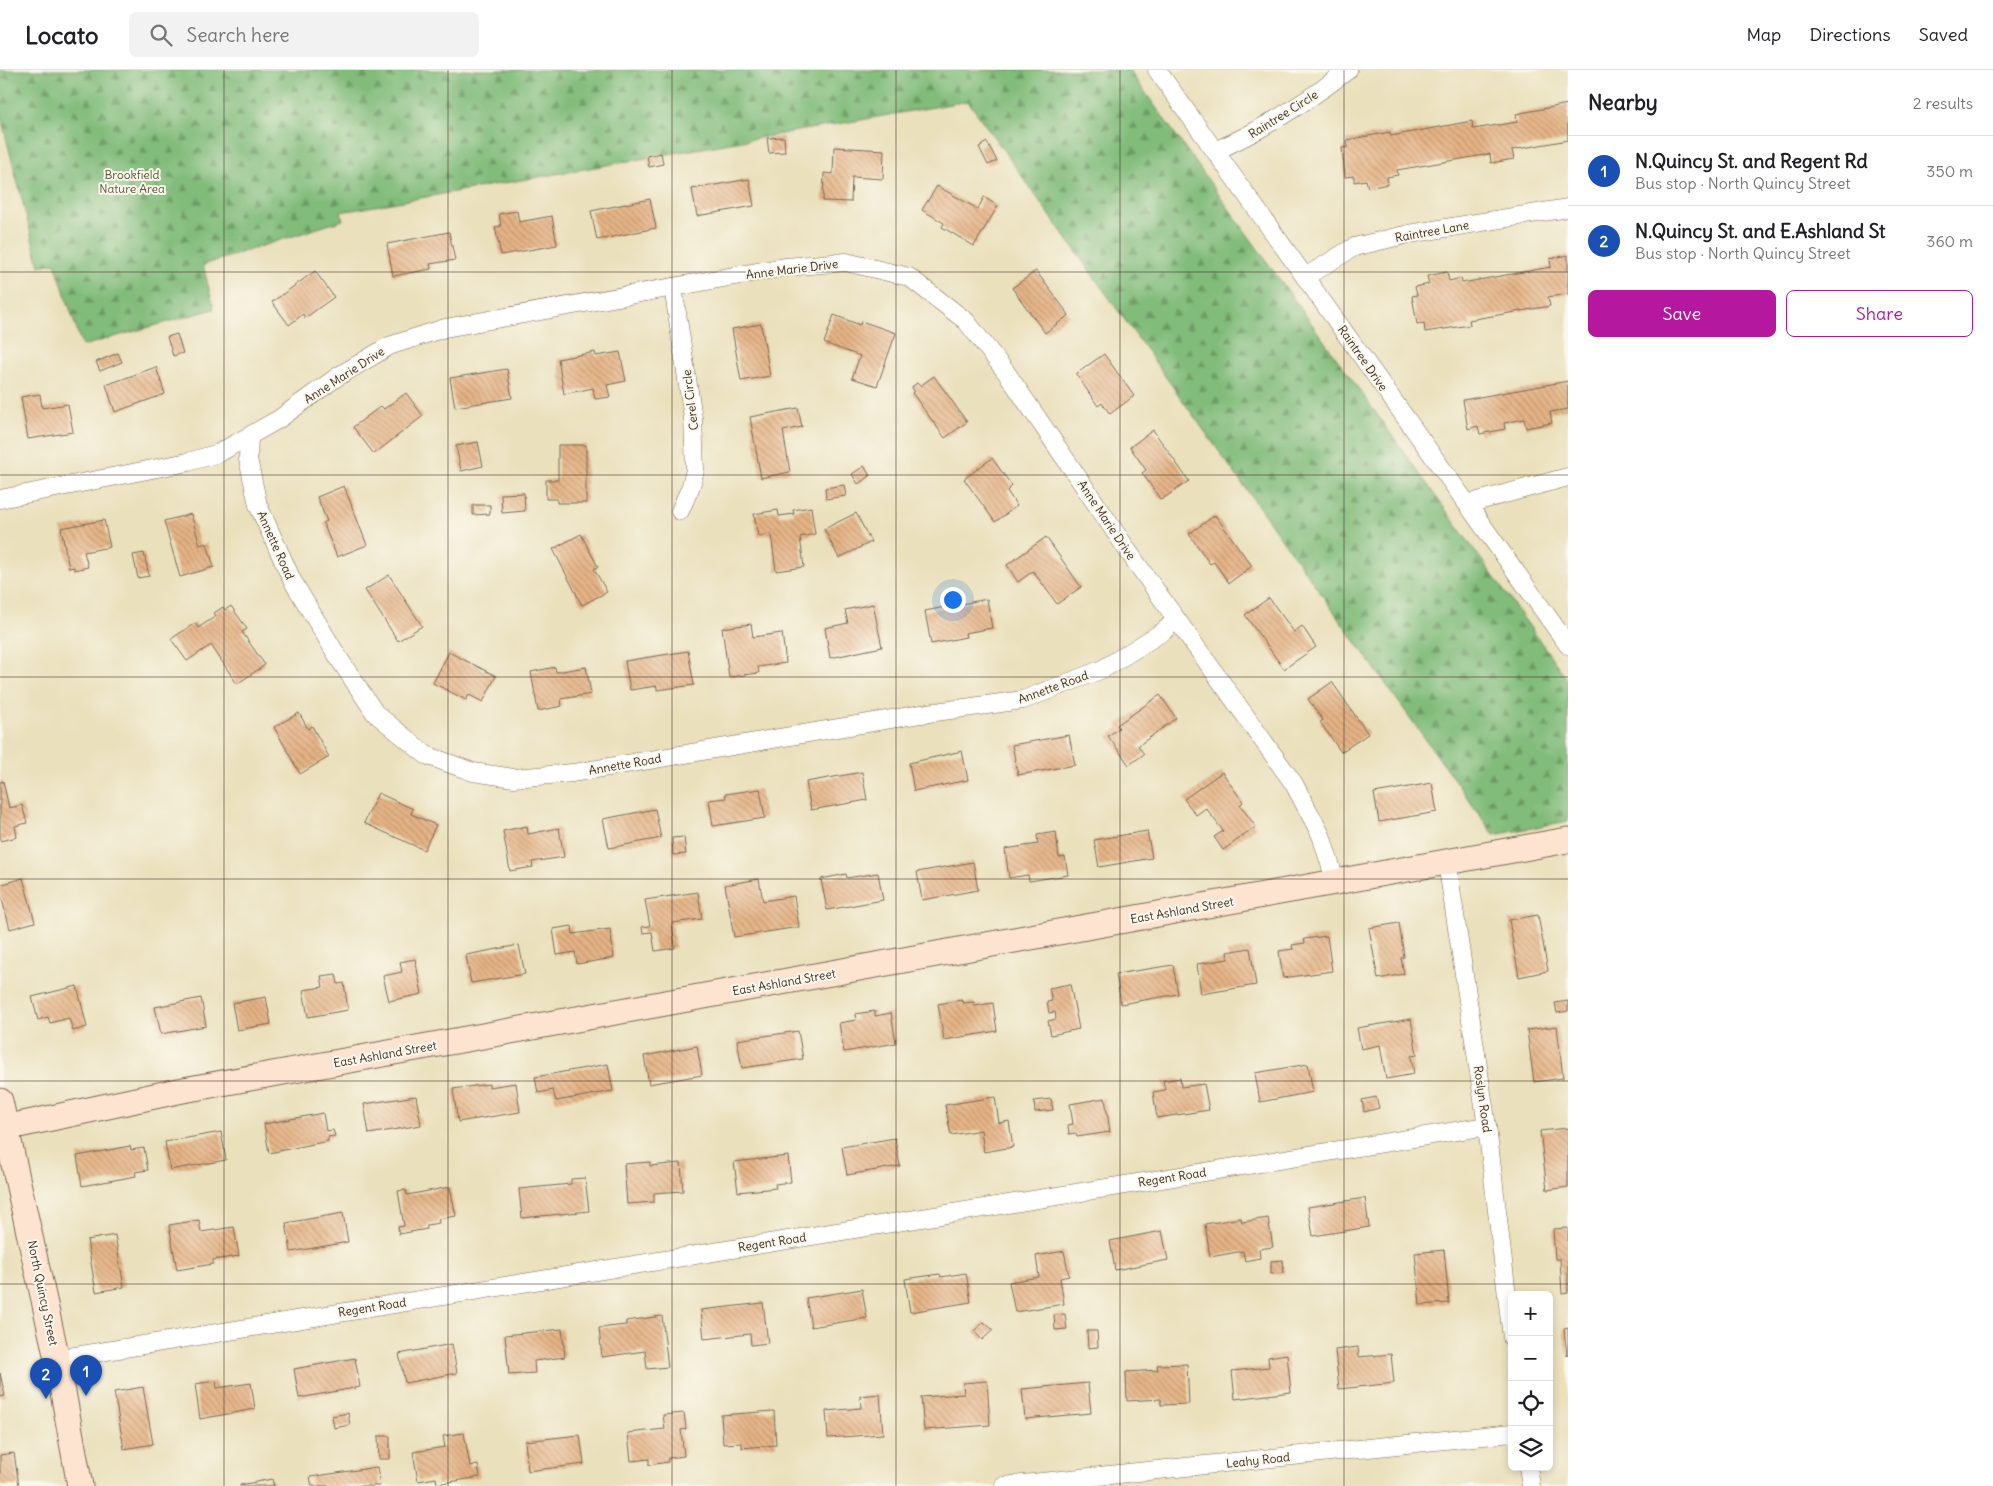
<!DOCTYPE html>
<html lang="en">
<head>
<meta charset="utf-8">
<style>
  body { margin:0; font-family:Delius,sans-serif; background:#f2f2f2; color:#202124 }
  .controls { position:absolute; right:15px; bottom:15px; display:grid; overflow:hidden; border-radius:8px; box-shadow:0 2px 8px #0003 }
  .controls button { width:45px; height:45px; display:grid; place-items:center; padding:0; border:0; border-bottom:1px solid #e0e0e0; background:#fff; color:#202124; font:25px sans-serif }
  .you { position:absolute; left:952px; top:529px; width:18px; height:18px; margin:-12px; border:4px solid #fff; border-radius:50%; background:#1a73e8; box-shadow:0 0 0 8px #1a73e833 }
  .badge { display:grid; place-items:center; width:32px; height:32px; border-radius:50%; background:#b5179e; color:#fff; font-size:16px; font-weight:700 }
  .pin { position:absolute; translate:-50% -41px; filter:drop-shadow(0 1px 2px #0008) }
  .pin::after { content:''; position:absolute; top:26px; width:18px; height:15px; background:inherit; clip-path:polygon(0 0,100% 0,50% 100%) }
  .list { margin:0; padding:0; list-style:none }
  h2 { display:flex; justify-content:space-between; align-items:center; height:65px; margin:0; padding:0 20px; font-size:21px }
  h2 small { font-size:16px; font-weight:400; color:#757577 }
  .list li { display:grid; grid-template-columns:32px 1fr auto; gap:15px; align-items:center; box-sizing:border-box; height:70px; padding:0 20px; border-top:1px solid #e0e0e0 }
  .list b { display:block; font-size:19px; white-space:nowrap }
  .list p { margin:0; font-size:16px; white-space:nowrap; color:#757577 }
  .list em { font-size:16px; font-style:normal; color:#757577 }
  .actions { display:flex; gap:10px; padding:15px 20px }
  .actions a { flex:1; padding:11px 0; border:1px solid #b5179e; border-radius:8px; text-align:center; font-size:18px; color:#b5179e }
  .actions .main { background:#b5179e; color:#fff }
  .icon { flex:none; width:28px; height:28px; fill:none; stroke:currentColor; stroke-width:2; stroke-linecap:round; stroke-linejoin:round }
  .map { position:relative; flex:none; width:1568px; height:1416px; overflow:hidden }
  header { display:flex; align-items:center; gap:30px; box-sizing:border-box; height:70px; padding:0 25px; background:#fff; border-bottom:1px solid #e0e0e0 }
  header strong { font-size:24px }
  nav { display:flex; gap:28px; margin-inline-start:auto; font-size:18px }
  .search { width:350px; height:45px; background:#f2f2f2; display:flex; align-items:center; gap:12px; box-sizing:border-box; padding:0 18px; border-radius:8px; color:#757577; font-size:19px }
  main { display:flex }
  aside { flex:1; background:#fff }
  .map>svg:first-child { display:block }
  .forest { fill:url(#forest-firs); stroke:#5e734c }
  .building { fill:url(#building-back-hatch) }
  .lines { fill:none; stroke-linecap:round; stroke-linejoin:round }
  .street-casing { stroke:#786a55; stroke-width:19 }
  .secondary-casing { stroke:#786a55; stroke-width:27 }
  .street { stroke:#fff; stroke-width:18 }
  .secondary { stroke:#fde4d1; stroke-width:25 }
  .grid { fill:none; stroke:#3b2a1e; stroke-width:1; stroke-opacity:0.55 }
  .labels { text-anchor:middle; dominant-baseline:central; stroke-width:4; stroke-linejoin:round; paint-order:stroke }
  .street-label { font-size:12px; fill:#3b2a1e; stroke:#fbf7ec }
  .park-label { font-size:12px; fill:#55563a; stroke:#fbf7ec }
</style>
</head>
<body>
<header>
<strong>Locato</strong>
<div class="search"><svg class="icon" aria-label="search" viewBox="0 0 24 24"><circle cx="10" cy="10" r="6"/><path d="M15 15l6 6"/></svg>Search here</div>
<nav><a>Map</a><a>Directions</a><a>Saved</a></nav>
</header>
<main>
<div class="map">
<svg width="1568" height="1416" viewBox="0 0 1568 1416">
  <defs>
    <pattern id="forest-firs" width="22" height="20" patternUnits="userSpaceOnUse" patternTransform="scale(1.25)"><rect width="22" height="20" fill="#81bc7a"/><path d="M5 1l3.5 6h-7zM16 11l3.5 6h-7z" fill="#6b9963"/></pattern>
    <pattern id="building-back-hatch" width="6" height="6" patternUnits="userSpaceOnUse" patternTransform="scale(1.25)"><rect width="6" height="6" fill="#e6b486"/><path d="M-1 5l2 2M0 0l6 6M5-1l2 2" fill="none" stroke="#bc936d"/></pattern>
  </defs>
  <rect width="100%" height="100%" fill="#fbf7ec"/>
  <filter id="ink" filterUnits="userSpaceOnUse"><feTurbulence type="fractalNoise" baseFrequency=".02" numOctaves="2"/><feDisplacementMap in="SourceGraphic" scale="10" xChannelSelector="R" yChannelSelector="G"/><feConvolveMatrix kernelMatrix="1 2 1 2 8 2 1 2 1" color-interpolation-filters="sRGB"/></filter>
  <filter id="wash" filterUnits="userSpaceOnUse"><feTurbulence type="fractalNoise" baseFrequency=".0096" numOctaves="4" result="noise"/><feDisplacementMap in="SourceGraphic" scale="20" xChannelSelector="R" yChannelSelector="G"/><feGaussianBlur stdDeviation="1.12" result="paint"/><feColorMatrix in="noise" values="0 0 0 0 0 0 0 0 0 0 0 0 0 0 0 0 0 1.4 0 .05"/><feComposite in="paint" operator="in"/></filter>
  <g filter="url(#wash)">
    <rect width="100%" height="100%" fill="#eae0bc"/>
    <!-- forest -->
    <polygon class="forest" points="0,0 1129,0 1568,610 1568,751 1494,765 968,31 341,142 343,150 203,195 214,239 82,276 55,193 39,196 0,44"/>
    <g id="blocks">
      <!-- building -->
      <g class="building">
        <polygon points="1568,34 1568,70 1512,80 1514,89 1491,93 1490,84 1397,100 1398,105 1387,107 1388,114 1368,118 1366,110 1354,112 1354,106 1345,107 1342,78 1348,77 1347,70 1390,62 1391,66 1472,51 1473,59 1517,52 1516,44"/>
        <polygon points="784,67 785,82 769,83 767,68"/>
        <polygon points="987,72 997,91 988,95 979,77"/>
        <polygon points="834,77 884,80 883,109 852,107 851,132 823,131 824,103 833,104"/>
        <polygon points="661,83 663,94 649,97 647,86"/>
        <polygon points="749,109 754,136 697,146 692,119"/>
        <polygon points="937,116 978,139 984,127 998,136 974,176 942,157 944,153 922,140"/>
        <polygon points="650,129 656,158 597,170 591,141"/>
        <polygon points="517,141 519,152 552,146 557,175 501,185 495,157 501,156 499,144"/>
        <polygon points="449,162 455,190 430,194 431,199 393,206 387,174"/>
        <polygon points="1568,185 1568,224 1548,227 1550,236 1469,250 1470,255 1425,262 1424,253 1417,254 1412,226 1417,225 1415,217 1429,214 1427,206 1447,202 1449,211 1461,208 1462,213 1551,197 1550,189"/>
        <polygon points="315,201 334,227 305,248 303,244 289,255 272,232"/>
        <polygon points="1036,201 1069,245 1045,263 1012,218"/>
        <polygon points="834,245 860,255 861,251 896,263 877,316 852,308 860,286 824,273"/>
        <polygon points="761,254 770,306 741,311 732,259"/>
        <polygon points="177,264 183,283 173,286 167,267"/>
        <polygon points="595,282 596,286 620,282 626,311 607,315 610,327 595,329 593,318 564,324 558,289"/>
        <polygon points="118,283 122,292 100,301 96,292"/>
        <polygon points="1104,284 1134,326 1110,344 1102,333 1098,336 1076,304"/>
        <polygon points="156,297 165,324 115,342 106,315"/>
        <polygon points="507,299 512,328 455,337 450,308"/>
        <polygon points="934,306 967,352 945,368 912,323 914,321 912,317 917,313 920,316"/>
        <polygon points="1568,311 1568,339 1550,342 1552,353 1526,358 1524,349 1504,353 1505,359 1480,364 1478,356 1468,359 1463,330"/>
        <polygon points="406,323 423,346 374,384 353,357 381,336 384,339"/>
        <polygon points="40,324 42,338 68,334 73,362 28,369 21,327"/>
        <polygon points="798,338 802,357 783,361 790,402 761,408 750,347"/>
        <polygon points="1153,360 1189,411 1161,430 1142,403 1146,400 1130,377"/>
        <polygon points="478,372 483,396 461,401 456,376"/>
        <polygon points="558,375 586,375 586,433 557,433 557,429 546,429 546,410 558,410"/>
        <polygon points="992,388 1012,416 1007,421 1017,436 995,452 964,409"/>
        <polygon points="864,396 870,406 858,414 852,404"/>
        <polygon points="844,415 846,426 826,429 825,418"/>
        <polygon points="344,416 367,475 337,487 323,453 327,451 317,427"/>
        <polygon points="524,423 525,441 502,443 501,424"/>
        <polygon points="473,435 490,435 490,444 473,445"/>
        <polygon points="811,437 815,464 800,467 804,497 776,501 771,464 758,466 754,444 778,440 779,446 794,444 793,440"/>
        <polygon points="856,443 871,472 839,488 824,459"/>
        <polygon points="191,444 200,475 207,473 214,497 180,507 164,451"/>
        <polygon points="1215,445 1252,496 1229,513 1214,492 1210,494 1189,464"/>
        <polygon points="104,450 110,477 84,482 88,497 74,500 74,497 69,498 61,458"/>
        <polygon points="581,464 598,497 594,499 607,522 582,535 553,479"/>
        <polygon points="1046,467 1081,517 1057,534 1033,501 1018,512 1007,495"/>
        <polygon points="144,483 149,506 138,508 133,485"/>
        <polygon points="389,505 422,556 398,571 365,520"/>
        <polygon points="1269,528 1294,562 1302,556 1316,577 1284,599 1245,545"/>
        <polygon points="987,529 992,558 965,563 966,567 931,574 925,541"/>
        <polygon points="873,534 882,577 830,588 825,558 848,553 845,540"/>
        <polygon points="231,536 247,559 242,562 265,595 237,614 211,575 187,591 171,569 195,553 198,558 216,546 214,543 223,537 225,540"/>
        <polygon points="751,554 753,567 782,563 786,593 758,597 759,603 729,607 722,558"/>
        <polygon points="688,581 694,615 657,620 657,616 630,620 625,591"/>
        <polygon points="449,582 496,606 483,632 469,625 466,630 433,613"/>
        <polygon points="555,597 556,602 586,597 591,624 561,629 562,636 538,641 531,602"/>
        <polygon points="1332,612 1368,664 1341,682 1320,652 1323,650 1308,629"/>
        <polygon points="1160,625 1176,648 1138,676 1144,684 1129,695 1108,666 1119,658 1117,655"/>
        <polygon points="299,643 308,659 312,656 329,687 300,704 274,657"/>
        <polygon points="1069,665 1075,695 1018,705 1012,675"/>
        <polygon points="962,681 968,710 914,721 909,693"/>
        <polygon points="862,702 867,730 811,740 806,712"/>
        <polygon points="1222,702 1243,732 1240,735 1256,757 1223,780 1214,767 1223,761 1206,738 1196,745 1184,729"/>
        <polygon points="3,711 9,738 22,735 27,753 15,756 17,767 0,771 0,712"/>
        <polygon points="1432,713 1437,742 1379,752 1374,723"/>
        <polygon points="760,719 765,748 713,756 709,730 726,728 725,724"/>
        <polygon points="378,723 413,739 411,744 436,755 424,780 364,753"/>
        <polygon points="655,739 661,768 609,778 603,749"/>
        <polygon points="527,756 528,764 559,758 564,787 532,792 533,797 510,801 503,761"/>
        <polygon points="1147,761 1152,788 1099,797 1094,770"/>
        <polygon points="1056,762 1059,788 1065,787 1068,805 1029,811 1028,805 1009,808 1005,779 1038,774 1037,765"/>
        <polygon points="684,767 686,784 673,785 672,768"/>
        <polygon points="973,792 978,820 922,830 917,802"/>
        <polygon points="878,803 883,830 827,840 821,809 846,804 847,808"/>
        <polygon points="23,808 35,852 10,859 0,822 0,815"/>
        <polygon points="759,809 763,831 794,826 799,857 734,867 725,815"/>
        <polygon points="698,822 702,849 672,853 675,878 655,881 652,862 643,863 642,857 650,856 645,830"/>
        <polygon points="1538,845 1548,901 1519,907 1509,850"/>
        <polygon points="1399,853 1404,887 1401,888 1404,904 1378,909 1369,858"/>
        <polygon points="572,856 573,864 610,859 614,888 577,894 575,882 557,885 553,859"/>
        <polygon points="1327,866 1332,901 1283,908 1279,881 1293,879 1292,875 1305,873 1304,869"/>
        <polygon points="519,875 525,904 471,913 466,885"/>
        <polygon points="1250,878 1256,915 1201,924 1197,894 1228,889 1227,882"/>
        <polygon points="415,889 422,924 389,931 383,906 402,902 400,892"/>
        <polygon points="1173,895 1178,924 1121,934 1116,904"/>
        <polygon points="336,904 338,914 344,913 348,940 308,947 303,920 323,917 321,906"/>
        <polygon points="1070,914 1079,959 1051,965 1048,951 1056,949 1055,942 1049,943 1047,932 1052,931 1049,918"/>
        <polygon points="77,916 87,957 73,961 69,948 50,953 48,947 38,950 32,927"/>
        <polygon points="266,927 271,954 237,960 232,933"/>
        <polygon points="201,928 206,956 161,964 155,937"/>
        <polygon points="962,930 963,933 974,932 975,936 993,933 997,961 944,970 938,934"/>
        <polygon points="1568,931 1568,941 1557,943 1555,933"/>
        <polygon points="875,941 875,946 891,943 896,973 844,982 839,953 856,950 855,944"/>
        <polygon points="1411,949 1417,985 1411,986 1414,1004 1386,1009 1380,975 1361,979 1357,958"/>
        <polygon points="1557,956 1563,1008 1534,1012 1527,960"/>
        <polygon points="798,961 803,989 742,998 737,970"/>
        <polygon points="697,976 702,1005 649,1014 644,986"/>
        <polygon points="608,994 613,1021 556,1031 553,1020 538,1023 535,1007"/>
        <polygon points="1308,994 1313,1022 1260,1032 1255,1003"/>
        <polygon points="1180,1008 1181,1017 1204,1014 1209,1040 1157,1048 1153,1022 1165,1020 1163,1011"/>
        <polygon points="516,1013 520,1042 458,1052 453,1019 489,1014 489,1017"/>
        <polygon points="416,1026 421,1055 369,1064 364,1034"/>
        <polygon points="995,1027 999,1053 1009,1051 1013,1077 984,1082 981,1060 951,1065 945,1035"/>
        <polygon points="1376,1027 1379,1038 1364,1042 1362,1030"/>
        <polygon points="1105,1028 1110,1062 1077,1067 1076,1063 1069,1064 1068,1055 1073,1054 1070,1034"/>
        <polygon points="1051,1029 1053,1040 1035,1042 1034,1031"/>
        <polygon points="323,1043 326,1061 333,1060 335,1066 328,1067 328,1071 269,1083 264,1054"/>
        <polygon points="1568,1058 1568,1117 1547,1120 1540,1061"/>
        <polygon points="221,1062 226,1090 170,1100 165,1072"/>
        <polygon points="895,1068 900,1096 847,1105 842,1077"/>
        <polygon points="130,1076 131,1080 144,1078 148,1100 135,1102 136,1106 82,1116 77,1086"/>
        <polygon points="788,1086 791,1112 775,1114 776,1118 738,1122 734,1092"/>
        <polygon points="650,1092 650,1096 681,1093 683,1121 654,1123 654,1132 627,1134 624,1094"/>
        <polygon points="585,1108 589,1141 522,1148 519,1119 571,1114 571,1109"/>
        <polygon points="450,1117 456,1146 438,1149 439,1153 427,1155 427,1159 399,1164 398,1157 404,1156 398,1121 406,1120 407,1125"/>
        <polygon points="1365,1128 1369,1157 1313,1166 1308,1137"/>
        <polygon points="343,1143 348,1172 291,1182 286,1153"/>
        <polygon points="1241,1148 1242,1152 1268,1148 1273,1177 1259,1179 1260,1188 1245,1191 1243,1181 1210,1187 1205,1154"/>
        <polygon points="199,1150 201,1162 234,1157 239,1186 213,1190 213,1194 177,1200 169,1155"/>
        <polygon points="1568,1158 1568,1223 1562,1224 1560,1189 1555,1189 1553,1159"/>
        <polygon points="1162,1161 1168,1190 1115,1200 1110,1171"/>
        <polygon points="115,1165 124,1217 96,1222 87,1170"/>
        <polygon points="1444,1180 1449,1233 1420,1235 1415,1183"/>
        <polygon points="1064,1181 1069,1206 1060,1208 1064,1234 1015,1242 1009,1212 1039,1207 1036,1186"/>
        <polygon points="1283,1190 1284,1203 1271,1204 1271,1191"/>
        <polygon points="966,1203 971,1232 910,1242 905,1209 940,1204 941,1207"/>
        <polygon points="862,1219 867,1248 811,1257 806,1228"/>
        <polygon points="763,1233 768,1273 751,1275 750,1264 704,1269 701,1240"/>
        <polygon points="1065,1244 1067,1259 1055,1260 1054,1245"/>
        <polygon points="662,1246 668,1297 647,1299 645,1281 602,1287 599,1258 626,1255 626,1251"/>
        <polygon points="984,1252 993,1260 982,1270 974,1261"/>
        <polygon points="1568,1258 1568,1284 1567,1285 1564,1259"/>
        <polygon points="562,1259 565,1287 534,1291 535,1303 509,1305 505,1265"/>
        <polygon points="1087,1261 1097,1261 1098,1277 1088,1278"/>
        <polygon points="452,1274 457,1303 405,1313 399,1284"/>
        <polygon points="1358,1277 1359,1287 1391,1284 1394,1313 1339,1319 1335,1280"/>
        <polygon points="1287,1284 1291,1322 1235,1329 1232,1301 1269,1297 1268,1287"/>
        <polygon points="355,1288 360,1317 299,1328 294,1299"/>
        <polygon points="1187,1294 1189,1334 1161,1335 1161,1329 1127,1331 1126,1302 1158,1300 1157,1295"/>
        <polygon points="0,1303 5,1326 0,1327"/>
        <polygon points="216,1311 217,1318 251,1313 255,1339 200,1349 195,1314"/>
        <polygon points="987,1311 990,1355 924,1360 921,1327 964,1324 963,1313"/>
        <polygon points="1088,1313 1091,1343 1025,1349 1022,1319"/>
        <polygon points="143,1317 153,1374 124,1379 114,1322"/>
        <polygon points="880,1324 883,1364 828,1368 826,1341 861,1338 860,1326"/>
        <polygon points="774,1341 776,1375 742,1378 742,1373 723,1374 721,1345"/>
        <polygon points="348,1343 350,1355 334,1358 332,1346"/>
        <polygon points="684,1343 686,1359 681,1360 684,1386 668,1388 668,1392 649,1395 649,1389 631,1391 628,1363 665,1359 663,1345"/>
        <polygon points="464,1363 470,1396 478,1395 480,1407 437,1414 436,1408 418,1411 413,1382 445,1377 443,1366"/>
        <polygon points="580,1365 584,1394 528,1401 525,1371"/>
        <polygon points="378,1366 390,1366 390,1389 379,1389"/>
        <polygon points="14,1383 19,1416 0,1416 0,1385"/>
        <polygon points="377,1397 380,1416 312,1416 310,1407"/>
        <polygon points="272,1409 274,1416 240,1416 240,1415"/>
      </g>
    </g>
  </g>
  <g filter="url(#ink)">
    <use href="#blocks" fill-opacity="0" stroke="#786a55" stroke-width="1"/>
    <g class="lines">
      <!-- street casing -->
      <g class="street-casing">
        <g id="street">
          <polyline points="1157,0 1568,575"/>
          <path d="M1215,81c47,-21 92,-49 133,-81"/>
          <polyline points="1305,207 1354,177 1409,164 1568,138"/>
          <polyline points="673,217 693,348 695,400 691,416 680,441"/>
          <polyline points="249,367 248,389 258,435 292,510 338,587 375,643 426,685 473,702 514,708 573,703 921,644 1023,630 1103,599 1164,561 1176,549"/>
          <polyline points="0,429 188,392 219,383 279,349 337,307 389,276 445,258 785,197 846,192 909,207 966,251 1006,302 1137,494 1294,714 1321,765 1336,813"/>
          <polyline points="1467,434 1568,407"/>
          <polyline points="1447,792 1487,1056 1512,1268"/>
          <polyline points="57,1289 1487,1056"/>
          <polyline points="1528,1397 1531,1416"/>
          <polyline points="1004,1416 1512,1363"/>
        </g>
      </g>
      <!-- secondary casing -->
      <g class="secondary-casing">
        <g id="secondary">
          <polyline points="0,1031 57,1289 80,1416"/>
          <polyline points="0,1059 178,1021 1568,770"/>
        </g>
      </g>
      <!-- street -->
      <use href="#street" class="street"/>
      <!-- secondary -->
      <use href="#secondary" class="secondary"/>
    </g>
  </g>
  <!-- grid -->
  <path class="grid" d="M224,0v1416M448,0v1416M672,0v1416M896,0v1416M1120,0v1416M1344,0v1416M0,202h1568M0,405h1568M0,607h1568M0,809h1568M0,1011h1568M0,1214h1568"/>
  <g class="labels">
    <!-- street labels -->
    <g class="street-label">
      <text transform="translate(1283 44) rotate(-32)">Raintree Circle</text>
      <text transform="translate(1432 161) rotate(-10)">Raintree Lane</text>
      <text transform="translate(792 199) rotate(-7)">Anne Marie Drive</text>
      <text transform="translate(1363 288) rotate(55)">Raintree Drive</text>
      <text transform="translate(344 305) rotate(-33)">Anne Marie Drive</text>
      <text transform="translate(690 330) rotate(-97)">Cerel Circle</text>
      <text transform="translate(1107 450) rotate(56)">Anne Marie Drive</text>
      <text transform="translate(276 475) rotate(66)">Annette Road</text>
      <text transform="translate(1053 617) rotate(-20)">Annette Road</text>
      <text transform="translate(625 694) rotate(-10)">Annette Road</text>
      <text transform="translate(1182 840) rotate(-10)">East Ashland Street</text>
      <text transform="translate(784 912) rotate(-10)">East Ashland Street</text>
      <text transform="translate(385 984) rotate(-10)">East Ashland Street</text>
      <text transform="translate(1483 1029) rotate(82)">Roslyn Road</text>
      <text transform="translate(1172 1107) rotate(-9)">Regent Road</text>
      <text transform="translate(772 1172) rotate(-9)">Regent Road</text>
      <text transform="translate(43 1223) rotate(78)">North Quincy Street</text>
      <text transform="translate(372 1237) rotate(-9)">Regent Road</text>
      <text transform="translate(1258 1390) rotate(-6)">Leahy Road</text>
    </g>
    <!-- park labels -->
    <g class="park-label">
      <text x="132" y="104">Brookfield<tspan x="132" dy="14">Nature Area</tspan></text>
    </g>
  </g>
</svg>
<div class="controls">
<button>+</button>
<button>−</button>
<button><svg class="icon" aria-label="locate" viewBox="0 0 24 24"><circle cx="12" cy="12" r="6"/><path d="M12 2v4M12 18v4M2 12h4M18 12h4"/></svg></button>
<button><svg class="icon" aria-label="layers" viewBox="0 0 24 24"><path d="M12 4l9 5-9 5-9-5zM3 14l9 5 9-5"/></svg></button>
</div>
<div class="you"></div>
<div class="pin badge" style="left:86px;top:1326px;background:#1a4fb4">1</div>
<div class="pin badge" style="left:46px;top:1329px;background:#1a4fb4">2</div>
</div>
<aside>
<h2>Nearby<small>2 results</small></h2>
<ul class="list">
<li><span class="badge" style="background:#1a4fb4">1</span><div><b>N.Quincy St. and Regent Rd</b><p>Bus stop · North Quincy Street</p></div><em>350 m</em></li>
<li><span class="badge" style="background:#1a4fb4">2</span><div><b>N.Quincy St. and E.Ashland St</b><p>Bus stop · North Quincy Street</p></div><em>360 m</em></li>
</ul>
<div class="actions"><a class="main">Save</a><a>Share</a></div>
</aside>
</main>
</body>
</html>
